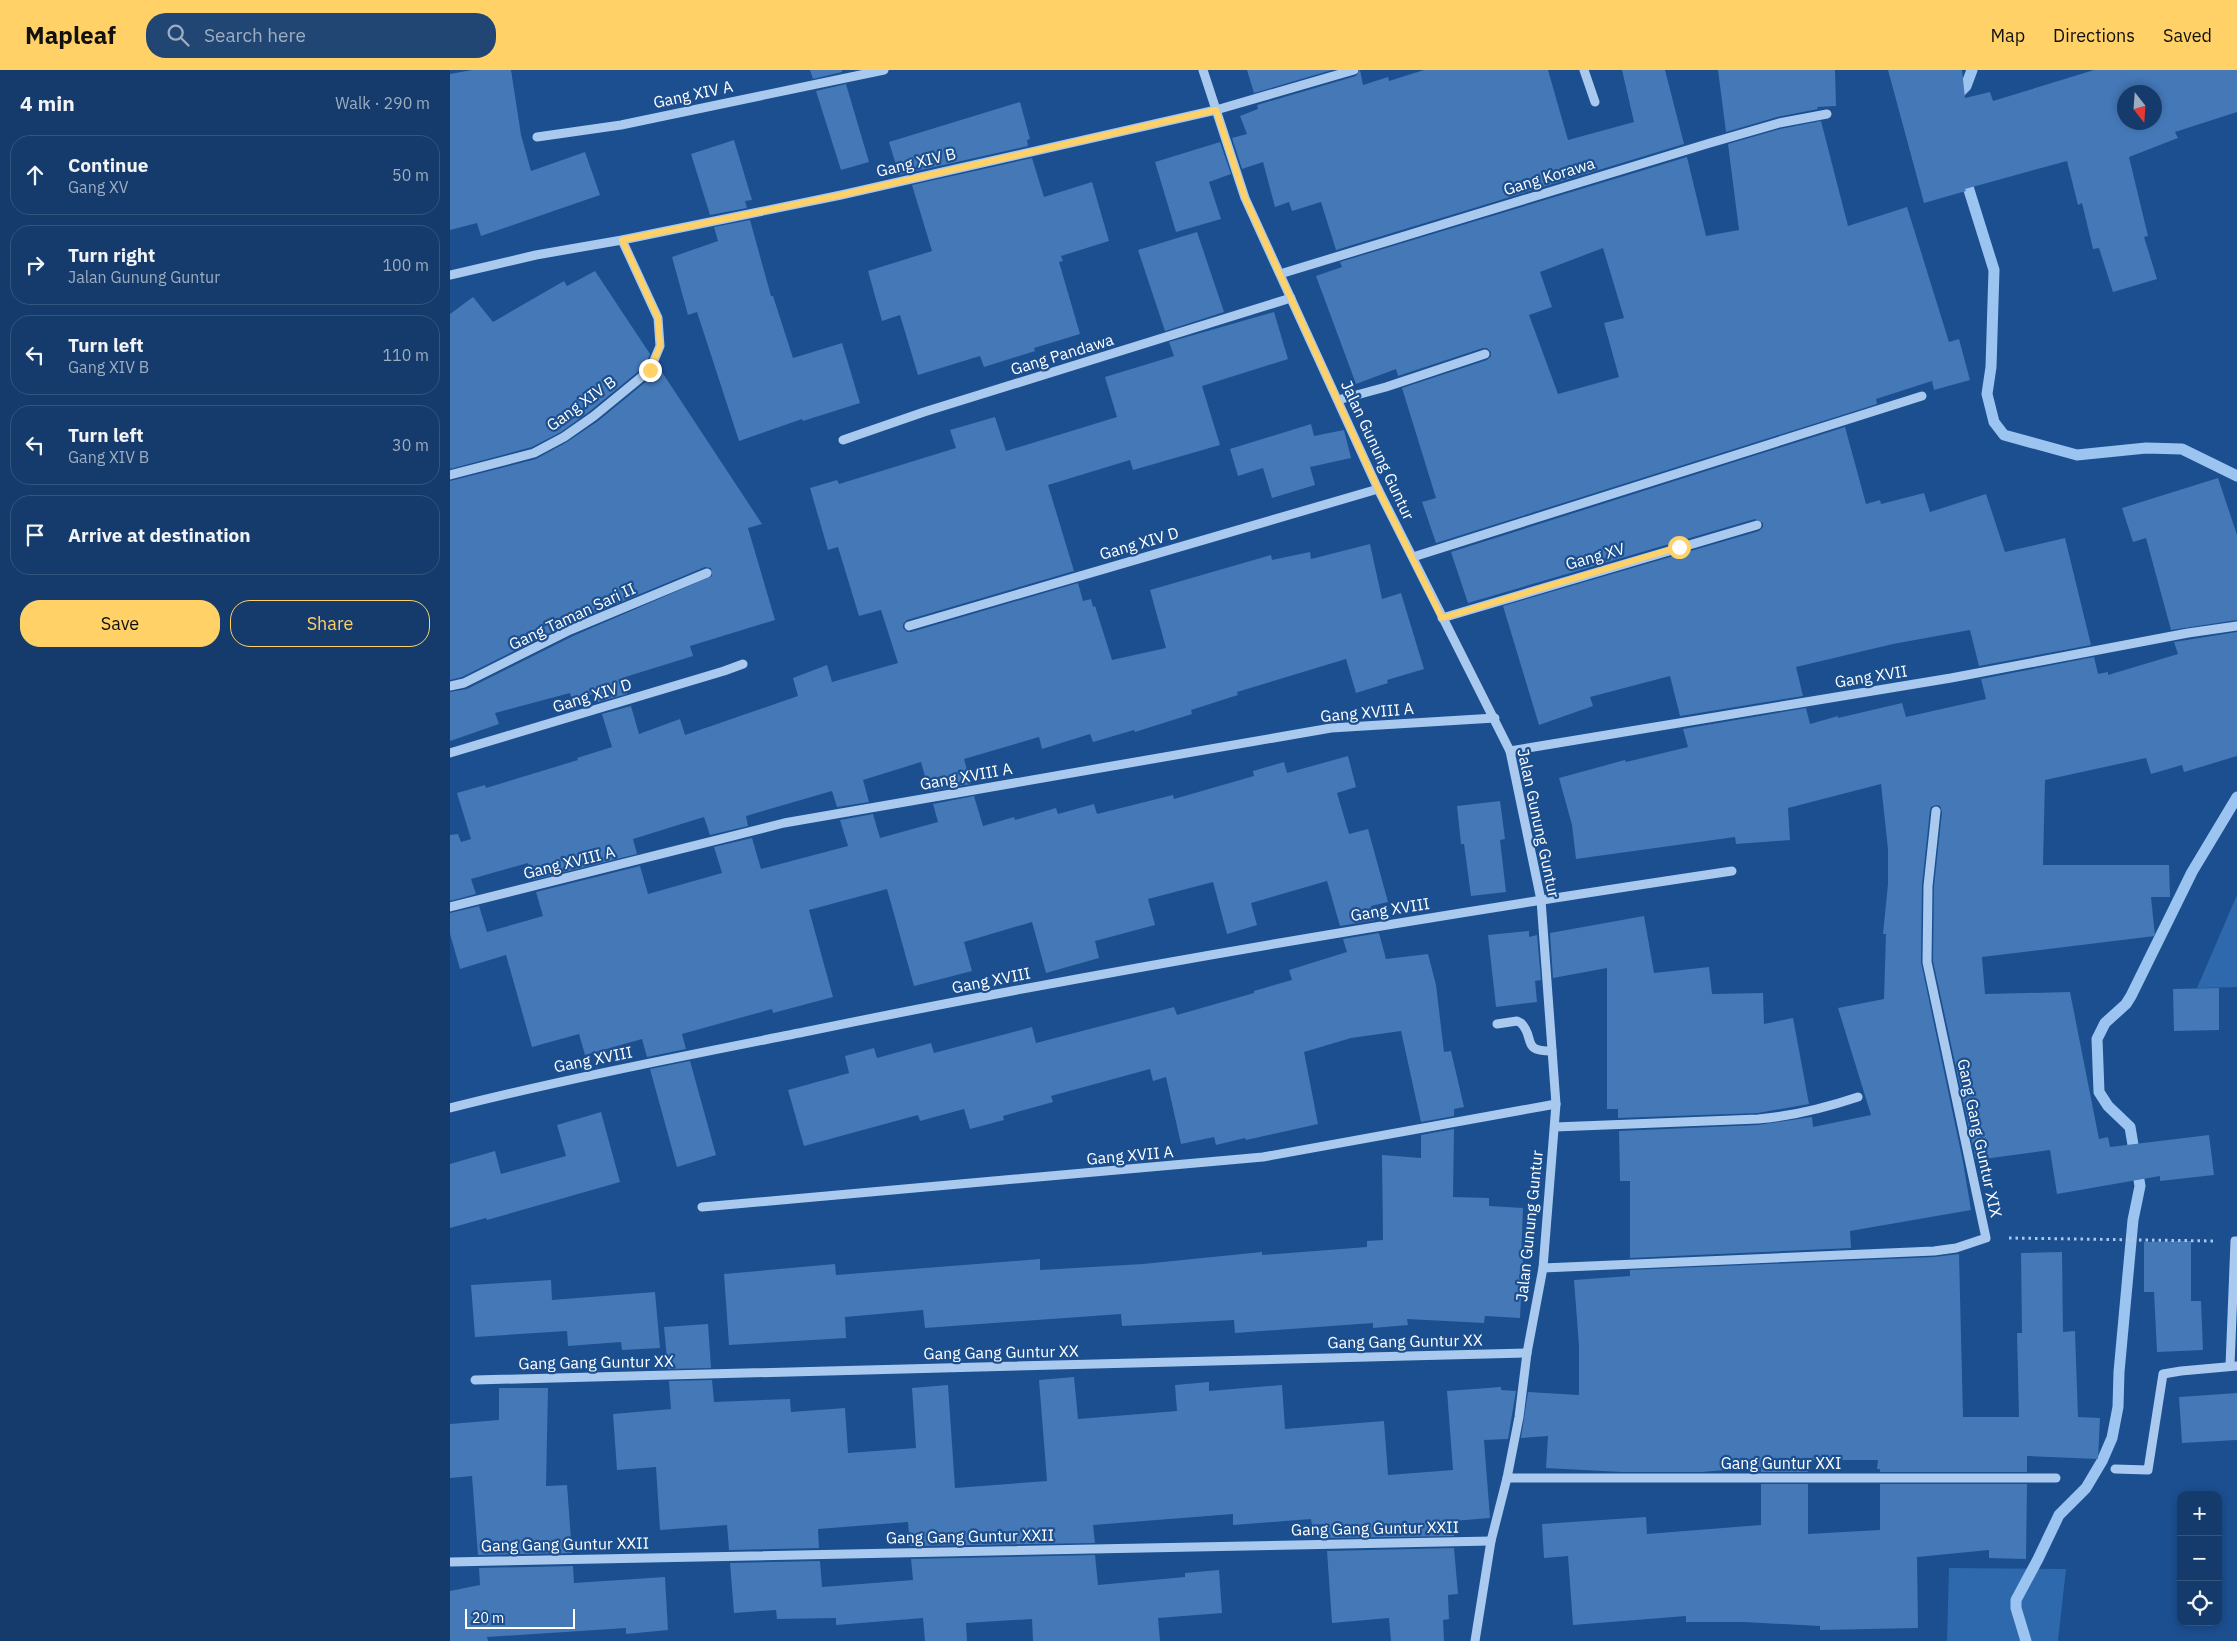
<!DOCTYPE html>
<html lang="en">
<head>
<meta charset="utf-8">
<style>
  body { margin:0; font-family:"IBM Plex Sans",sans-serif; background:#214673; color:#f1f3f6 }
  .controls { position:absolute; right:15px; bottom:15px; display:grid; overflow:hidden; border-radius:10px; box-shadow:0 2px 8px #0003 }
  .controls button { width:45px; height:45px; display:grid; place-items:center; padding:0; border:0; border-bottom:1px solid #33557e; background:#143b6b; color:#f1f3f6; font:25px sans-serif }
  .compass { position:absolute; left:1667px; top:15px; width:45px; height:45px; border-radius:50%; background:#143b6b; box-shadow:0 2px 8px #0003; rotate:163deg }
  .scale { position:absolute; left:15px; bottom:12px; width:110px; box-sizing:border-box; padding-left:5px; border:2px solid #fff; border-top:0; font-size:14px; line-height:18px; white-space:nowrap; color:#fff; -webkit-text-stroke:4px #1b4f8f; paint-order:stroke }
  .stop { position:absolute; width:15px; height:15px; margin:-11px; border:4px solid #ffd166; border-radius:50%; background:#fff }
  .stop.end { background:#ffd166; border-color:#fff; box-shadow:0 1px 5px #0008 }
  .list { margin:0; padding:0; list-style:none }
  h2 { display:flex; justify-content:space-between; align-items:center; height:65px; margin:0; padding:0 20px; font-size:21px }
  h2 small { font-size:16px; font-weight:400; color:#9dadc1 }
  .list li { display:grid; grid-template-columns:32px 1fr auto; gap:15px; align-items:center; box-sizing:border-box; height:80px; margin:0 10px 10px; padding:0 10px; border:1px solid #33557e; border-radius:20px }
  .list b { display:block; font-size:19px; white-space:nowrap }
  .list p { margin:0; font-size:16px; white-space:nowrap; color:#9dadc1 }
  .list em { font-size:16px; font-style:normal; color:#9dadc1 }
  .actions { display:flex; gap:10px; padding:15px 20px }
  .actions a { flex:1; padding:11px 0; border:1px solid #ffd166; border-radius:20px; text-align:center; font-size:18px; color:#ffd166 }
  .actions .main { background:#ffd166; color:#111 }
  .icon { flex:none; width:28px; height:28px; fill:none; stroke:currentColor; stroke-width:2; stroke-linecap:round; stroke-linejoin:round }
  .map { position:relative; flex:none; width:1787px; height:1571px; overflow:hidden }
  header { display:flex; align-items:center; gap:30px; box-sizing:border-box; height:70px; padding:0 25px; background:#ffd166; color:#111 }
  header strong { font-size:24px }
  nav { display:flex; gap:28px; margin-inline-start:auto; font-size:18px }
  .search { width:350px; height:45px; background:#214673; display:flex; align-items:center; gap:12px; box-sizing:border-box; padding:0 18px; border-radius:20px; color:#9dadc1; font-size:19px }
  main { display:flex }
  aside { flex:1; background:#143b6b }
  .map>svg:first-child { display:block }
  .green { fill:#2e69ad }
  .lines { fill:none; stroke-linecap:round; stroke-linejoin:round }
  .stream { stroke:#9cc4f0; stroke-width:11 }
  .building { fill:#4478b7; fill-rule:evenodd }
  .path { stroke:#a9c9ee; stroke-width:3; stroke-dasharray:2.5 4; stroke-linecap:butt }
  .minor { stroke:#a9c9ee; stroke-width:9 }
  .route { stroke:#ffd166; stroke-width:6 }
  .labels { text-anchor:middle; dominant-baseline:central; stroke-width:4.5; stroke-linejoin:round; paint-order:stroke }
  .street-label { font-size:16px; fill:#fff; stroke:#1b4f8f }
</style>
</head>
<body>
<header>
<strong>Mapleaf</strong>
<div class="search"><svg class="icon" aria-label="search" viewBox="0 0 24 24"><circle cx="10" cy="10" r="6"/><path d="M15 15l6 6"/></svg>Search here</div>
<nav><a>Map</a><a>Directions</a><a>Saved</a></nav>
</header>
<main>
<aside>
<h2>4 min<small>Walk · 290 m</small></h2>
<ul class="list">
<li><svg class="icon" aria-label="ahead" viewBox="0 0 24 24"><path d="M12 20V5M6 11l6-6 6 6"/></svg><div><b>Continue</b><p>Gang XV</p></div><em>50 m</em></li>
<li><svg class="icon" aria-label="right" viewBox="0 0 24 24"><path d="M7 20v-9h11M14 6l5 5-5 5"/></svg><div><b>Turn right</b><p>Jalan Gunung Guntur</p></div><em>100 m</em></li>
<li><svg class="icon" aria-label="left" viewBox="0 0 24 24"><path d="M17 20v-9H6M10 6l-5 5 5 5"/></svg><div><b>Turn left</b><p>Gang XIV B</p></div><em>110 m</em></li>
<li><svg class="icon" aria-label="left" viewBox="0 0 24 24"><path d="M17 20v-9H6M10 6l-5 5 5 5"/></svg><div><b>Turn left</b><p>Gang XIV B</p></div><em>30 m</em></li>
<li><svg class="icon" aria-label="arrive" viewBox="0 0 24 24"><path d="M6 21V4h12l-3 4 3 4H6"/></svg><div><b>Arrive at destination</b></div></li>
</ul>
<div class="actions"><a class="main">Save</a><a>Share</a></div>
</aside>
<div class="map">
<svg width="1787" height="1571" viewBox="0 0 1787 1571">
  <rect width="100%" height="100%" fill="#1b4f8f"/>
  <!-- green -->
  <g class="green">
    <polygon points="1787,825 1787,917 1747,918"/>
    <polygon points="1499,1498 1616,1499 1608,1571 1497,1571"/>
  </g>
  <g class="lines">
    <!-- stream -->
    <g class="stream">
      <polyline points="1503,29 1516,16 1522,0"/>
      <polyline points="1514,104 1544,200 1541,297 1537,324 1544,352 1554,365 1627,385 1696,378 1732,379 1787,406"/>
      <polyline points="1576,1571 1566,1538 1566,1530 1588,1489 1609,1445 1636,1418 1652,1391 1662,1368 1668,1337 1669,1302 1683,1150 1690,1116 1680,1057 1658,1036 1649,1022 1647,969 1655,953 1676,934 1681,926 1742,802 1787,727"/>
    </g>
  </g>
  <!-- building -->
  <g class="building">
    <polygon points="22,0 61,0 71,65 81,101 135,82 150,125 31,166 27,153 0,160 0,4"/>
    <polygon points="360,0 392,0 392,2 363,9"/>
    <polygon points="797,0 882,0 804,23"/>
    <polygon points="910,0 913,15 938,7 939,11 974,0 1098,0 1118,70 1184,52 1172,0 1215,0 1234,74 886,180 871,132 842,141 839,132 825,137 813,92 792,99 782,68 797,64 790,46 808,39 807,35 906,6"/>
    <polygon points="1268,0 1385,0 1386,36 1367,37 1368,39 1327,47 1276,62"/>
    <path d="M1438,0h74l3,28 25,-6 3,9 101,-31h143v42l-62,20 3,6 -49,19 19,79 -4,1 13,42 -44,13 -14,-44 -6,1 -11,-46 -4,2 -11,-44 -102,28 1,2 -42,12zM1674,22h30v30h-30z"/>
    <polygon points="396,14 419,92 391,100 366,21"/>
    <polygon points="570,32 580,69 577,70 578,76 449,105 439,72"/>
    <path d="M1371,51l27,105 59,-19 42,135 10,-3 11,41 -36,10 -2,-9 -56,18 1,5 -441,139 -14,-41 14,-4 -34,-110 85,-28 4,-4v-4l-4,-4h-4l-85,28 -2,-7 -40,15 -40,-108 26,-9 -2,-5 347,-105 19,79 33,-6 -11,-86 52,-15zM1153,178l21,70 -20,5 15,54 -61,17 -29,-79 23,-8 -12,-35z"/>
    <polygon points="284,70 302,130 295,131 297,138 260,145 241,84"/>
    <polygon points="770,72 781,104 759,112 771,149 726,162 705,92"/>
    <polygon points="582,88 594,127 642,112 659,171 611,186 613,191 609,192 630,264 584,278 585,281 534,297 530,286 468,305 450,245 432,251 418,201 482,181 462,115"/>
    <polygon points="300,150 321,226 323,226 343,288 392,273 410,333 353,351 352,349 289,371 247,242 238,245 222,187 268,171 264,157"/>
    <polygon points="747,162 774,242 715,261 688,180"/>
    <polygon points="145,201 200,284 195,296 140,341 111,362 82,377 0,399 0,244 23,227 43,252 114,211 117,216"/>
    <polygon points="824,242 838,289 752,316 770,375 683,400 680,390 598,415 624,501 457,550 453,554 453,558 457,562 461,562 628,513 633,531 641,529 643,537 645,536 662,590 716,578 700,520 821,485 822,490 860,482 861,489 920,474 932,529 951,523 974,599 937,610 938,613 906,623 896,589 787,622 788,625 741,640 742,644 685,662 684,660 643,672 640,664 592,679 589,667 514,689 521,714 479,721 471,692 413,710 419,732 387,737 382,721 296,746 298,756 260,765 254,747 183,769 187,784 83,810 78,793 21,809 26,824 0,831 0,765 8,764 11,772 21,769 7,723 35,715 36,718 128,690 127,688 162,677 152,644 181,636 189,664 230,649 235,665 348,626 343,608 377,595 382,612 448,593 431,540 409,546 388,477 378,480 360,418 387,410 389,414 506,378 500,360 545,347 556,381 667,347 655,307 724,286 719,272"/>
    <polygon points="208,296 312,454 298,458 325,550 240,576 243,586 172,608 177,624 148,632 145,623 122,631 120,623 45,643 49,654 0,671 0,622 17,619 123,566 262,506 261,498 255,497 118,554 12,607 0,610 0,411 86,389 117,372 148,351 204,305"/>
    <polygon points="861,354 864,366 894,360 901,388 860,397 865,415 822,428 813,398 788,406 780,379"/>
    <polygon points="1395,357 1416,434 1430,430 1431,434 1474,423 1480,442 1536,424 1555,482 1615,468 1641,575 1529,596 1520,560 1443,574 1346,597 1353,626 1230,646 1220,606 1140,627 1143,636 1089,655 1053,536 1309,461 1313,457 1313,453 1305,449 1018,533 1001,482"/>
    <polygon points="1768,408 1787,465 1787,550 1721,560 1696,468 1683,472 1672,438"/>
    <polygon points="1787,562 1787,686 1734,702 1732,695 1701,704 1696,688 1595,710 1593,795 1719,795 1720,827 1701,827 1705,866 1532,887 1535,924 1620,922 1649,1069 1658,1067 1660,1077 1759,1065 1764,1105 1710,1111 1710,1106 1607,1124 1600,1080 1526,1090 1483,891 1484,816 1492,742 1490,736 1486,735 1481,737 1480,740 1472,815 1471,892 1513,1092 1521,1140 1400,1161 1401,1178 1180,1188 1180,1111 1170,1111 1169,1061 1308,1055 1362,1047 1363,1057 1421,1045 1388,938 1434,929 1436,864 1433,864 1438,814 1438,779 1431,714 1338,738 1340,770 1286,774 1285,767 1126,789 1122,755 1109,708 1175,690 1176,692 1238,677 1233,659 1356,638 1360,654 1388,646 1388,648 1452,633 1456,647 1536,629 1531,609 1644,587 1648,604 1658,602 1658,605 1728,584 1724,572"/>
    <polygon points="898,686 906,717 887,723 899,764 918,759 938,832 921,836 925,850 890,856 877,811 801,833 807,855 777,864 763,812 698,829 705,855 645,871 649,888 596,903 582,852 514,872 522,901 464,916 437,819 359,840 383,927 323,943 322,939 232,964 236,979 197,987 192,969 135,985 129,964 82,977 56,885 10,899 0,864 0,843 29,836 37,862 93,846 86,822 190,796 198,824 272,803 264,777 302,768 311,799 398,776 390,750 423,744 430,768 488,752 483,734 524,726 533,756 564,747 565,750 606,738 608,744 644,734 647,744 723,725 724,729 804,706 803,701 834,692 837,703"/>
    <polygon points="1050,731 1055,769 1050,770 1056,822 1021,826 1014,774 1011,774 1007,736"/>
    <polygon points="1194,846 1204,903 1259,897 1262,924 1313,923 1314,954 1343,948 1359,1034 1308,1043 1168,1048 1168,1039 1157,1039 1157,898 1103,908 1100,863"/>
    <polygon points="1079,861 1079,867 1087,865 1091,910 1085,911 1087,932 1046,937 1038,865"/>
    <polygon points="929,863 936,889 978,884 986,915 994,982 1001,981 1014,1037 1004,1039 1004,1046 971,1052 951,961 901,968 854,982 868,1054 796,1070 795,1068 766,1075 764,1067 731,1074 716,1007 703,1011 700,999 601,1026 603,1032 553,1046 554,1050 520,1059 514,1039 470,1051 468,1045 354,1076 338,1020 399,1003 395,986 424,978 427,988 481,973 484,983 582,957 586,973 724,937 727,945 804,923 804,921 842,910 839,900 897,882 893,869"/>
    <polygon points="1769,918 1769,960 1724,961 1723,919"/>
    <polygon points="240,991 266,1085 227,1097 200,999"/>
    <polygon points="151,1042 170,1112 37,1150 36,1148 0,1158 0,1094 45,1081 51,1104 116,1086 107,1055"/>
    <polygon points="1004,1059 1003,1127 1039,1128 1039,1136 1073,1138 1071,1188 1073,1188 1070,1248 1035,1246 1034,1253 957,1249 958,1255 923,1258 923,1253 785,1263 784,1250 672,1256 671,1244 475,1258 473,1240 395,1247 396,1268 279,1275 274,1204 385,1194 386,1205 590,1189 590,1200 693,1194 812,1182 812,1185 917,1177 917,1171 933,1170 932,1085 971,1088 971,1065"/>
    <polygon points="1741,1171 1741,1231 1751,1231 1753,1280 1707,1282 1704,1222 1694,1222 1694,1172"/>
    <polygon points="1612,1182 1613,1262 1625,1261 1628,1347 1650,1348 1648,1389 1577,1386 1577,1402 1430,1402 1430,1399 1427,1399 1428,1390 1358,1390 1358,1402 1311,1402 1311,1397 1252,1402 1171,1402 1096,1398 1098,1366 1071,1368 1078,1322 1129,1325 1129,1276 1124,1210 1180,1206 1180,1200 1484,1187 1509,1184 1513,1347 1569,1347 1567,1263 1572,1263 1571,1183"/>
    <polygon points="101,1210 102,1230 205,1222 210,1278 172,1280 171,1272 118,1276 117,1261 25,1267 21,1215"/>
    <polygon points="258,1254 261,1298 218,1299 214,1257"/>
    <polygon points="624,1307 628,1349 727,1341 725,1315 759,1312 759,1321 832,1315 835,1359 934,1351 938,1405 1003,1400 997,1321 1051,1317 1051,1320 1066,1321 1058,1369 1034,1370 1040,1448 1003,1451 1004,1466 876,1468 874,1454 862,1455 861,1449 783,1455 783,1444 643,1455 645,1473 460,1476 458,1452 368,1459 369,1478 279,1480 277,1455 210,1460 206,1397 167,1400 163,1344 221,1339 219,1311 262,1310 264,1332 340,1329 341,1342 395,1338 398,1383 466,1378 462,1318 498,1315 505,1418 597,1411 589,1310"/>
    <polygon points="49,1318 98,1318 96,1416 117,1415 122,1483 28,1485 22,1406 0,1408 0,1354 49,1350"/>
    <polygon points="1787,1323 1787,1370 1732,1373 1729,1327"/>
    <polygon points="1311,1414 1358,1414 1358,1464 1430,1460 1430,1414 1577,1414 1576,1489 1539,1488 1539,1480 1467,1487 1468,1558 1370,1560 1370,1556 1294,1552 1236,1552 1236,1546 1123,1555 1118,1486 1094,1488 1092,1454 1196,1447 1197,1464 1311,1455"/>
    <polygon points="1004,1478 1008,1524 998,1525 999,1549 993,1550 994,1571 941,1571 939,1548 882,1553 877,1481"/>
    <polygon points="645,1485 648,1515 735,1507 735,1503 769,1500 772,1543 708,1548 710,1571 583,1571 582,1549 516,1553 517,1571 475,1571 473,1548 386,1555 386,1548 327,1549 326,1540 284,1543 280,1493 370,1491 372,1517 463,1510 461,1489"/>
    <polygon points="123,1496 124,1513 215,1507 218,1560 176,1564 176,1558 37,1567 38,1571 0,1571 0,1521 30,1515 29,1498"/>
  </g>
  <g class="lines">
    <!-- path -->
    <polyline class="path" points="1559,1168 1763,1171"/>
    <!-- minor -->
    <g class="minor">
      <polyline points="753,0 795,128 928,419 1060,681 1091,830 1106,1034 1093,1198 1077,1283 1069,1347 1057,1408 1041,1471 1025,1571"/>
      <polyline points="1134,0 1145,32"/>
      <polyline points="87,67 171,55 434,0"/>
      <polyline points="830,204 1260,73 1329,53 1377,44"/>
      <polyline points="0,205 86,185 172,170 391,125 766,40 904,0"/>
      <polyline points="888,330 936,317 1035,284"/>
      <polyline points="393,370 474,342 841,228"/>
      <polyline points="0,405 84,383 114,367 144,346 200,300 210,276 208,248 172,170"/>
      <polyline points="963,487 1472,326"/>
      <polyline points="992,548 1307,455"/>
      <polyline points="459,556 928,419"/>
      <polyline points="0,616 14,613 120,560 257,503"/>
      <polyline points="1060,681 1501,608 1738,563 1787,556"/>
      <polyline points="0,683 274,601 293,594"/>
      <polyline points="0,837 334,753 881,658 1045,648"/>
      <path d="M1047,954l20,-3 4,2c15,15 -1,28 31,28"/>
      <path d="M0,1038c119,-30 239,-53 359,-77 306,-63 614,-114 923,-160"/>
      <path d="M1105,1057l203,-8c35,-3 67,-11 100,-22"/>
      <polyline points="252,1137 813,1087 1106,1034"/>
      <polyline points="1093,1198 1484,1181 1506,1178 1536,1168 1477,892 1478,816 1486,741"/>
      <polyline points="1780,1296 1785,1171 1787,1171"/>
      <polyline points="25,1310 1077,1283"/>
      <polyline points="1665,1399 1698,1400 1713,1304 1731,1301 1787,1296"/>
      <polyline points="1057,1408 1606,1408"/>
      <polyline points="0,1492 1041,1471"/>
    </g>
  </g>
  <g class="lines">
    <!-- route -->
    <polyline class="route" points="200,300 210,276 208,248 172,170 391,125 766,40 795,128 928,419 992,548 1229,477"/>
  </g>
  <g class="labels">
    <!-- street labels -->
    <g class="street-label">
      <text transform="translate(243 24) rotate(-12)">Gang XIV A</text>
      <text transform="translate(466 92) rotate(-13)">Gang XIV B</text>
      <text transform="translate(1099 106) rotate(-17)">Gang Korawa</text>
      <text transform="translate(612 284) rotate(-17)">Gang Pandawa</text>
      <text transform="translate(131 333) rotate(-36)">Gang XIV B</text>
      <text transform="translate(928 380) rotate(65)">Jalan Gunung Guntur</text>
      <text transform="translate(689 473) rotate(-16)">Gang XIV D</text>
      <text transform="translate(1145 486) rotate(-16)">Gang XV</text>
      <text transform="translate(122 546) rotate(-25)">Gang Taman Sari II</text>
      <text transform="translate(1421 606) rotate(-9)">Gang XVII</text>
      <text transform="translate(142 625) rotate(-17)">Gang XIV D</text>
      <text transform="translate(917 642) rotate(-5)">Gang XVIII A</text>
      <text transform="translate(516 706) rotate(-10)">Gang XVIII A</text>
      <text transform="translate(1089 753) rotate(78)">Jalan Gunung Guntur</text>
      <text transform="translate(119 792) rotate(-14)">Gang XVIII A</text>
      <text transform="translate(940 839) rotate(-9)">Gang XVIII</text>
      <text transform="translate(541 910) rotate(-11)">Gang XVIII</text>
      <text transform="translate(143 989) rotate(-11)">Gang XVIII</text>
      <text transform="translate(1530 1068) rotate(78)">Gang Gang Guntur XIX</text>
      <text transform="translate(680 1085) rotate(-5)">Gang XVII A</text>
      <text transform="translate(1079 1156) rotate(-84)">Jalan Gunung Guntur</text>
      <text transform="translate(955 1271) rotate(-1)">Gang Gang Guntur XX</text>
      <text transform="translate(551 1282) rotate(-1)">Gang Gang Guntur XX</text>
      <text transform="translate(146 1292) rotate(-1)">Gang Gang Guntur XX</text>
      <text x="1331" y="1393">Gang Guntur XXI</text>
      <text transform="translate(925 1458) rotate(-1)">Gang Gang Guntur XXII</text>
      <text transform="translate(520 1466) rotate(-1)">Gang Gang Guntur XXII</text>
      <text transform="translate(115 1474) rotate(-1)">Gang Gang Guntur XXII</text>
    </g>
  </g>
</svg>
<div class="controls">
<button>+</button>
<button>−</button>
<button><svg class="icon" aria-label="locate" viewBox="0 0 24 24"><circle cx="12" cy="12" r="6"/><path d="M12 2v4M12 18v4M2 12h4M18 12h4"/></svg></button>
</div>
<svg class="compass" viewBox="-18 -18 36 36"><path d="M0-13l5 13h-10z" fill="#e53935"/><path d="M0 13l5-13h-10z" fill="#9dadc1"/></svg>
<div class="scale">20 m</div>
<div class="stop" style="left:1229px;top:477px"></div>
<div class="stop end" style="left:200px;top:300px"></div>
</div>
</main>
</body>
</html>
